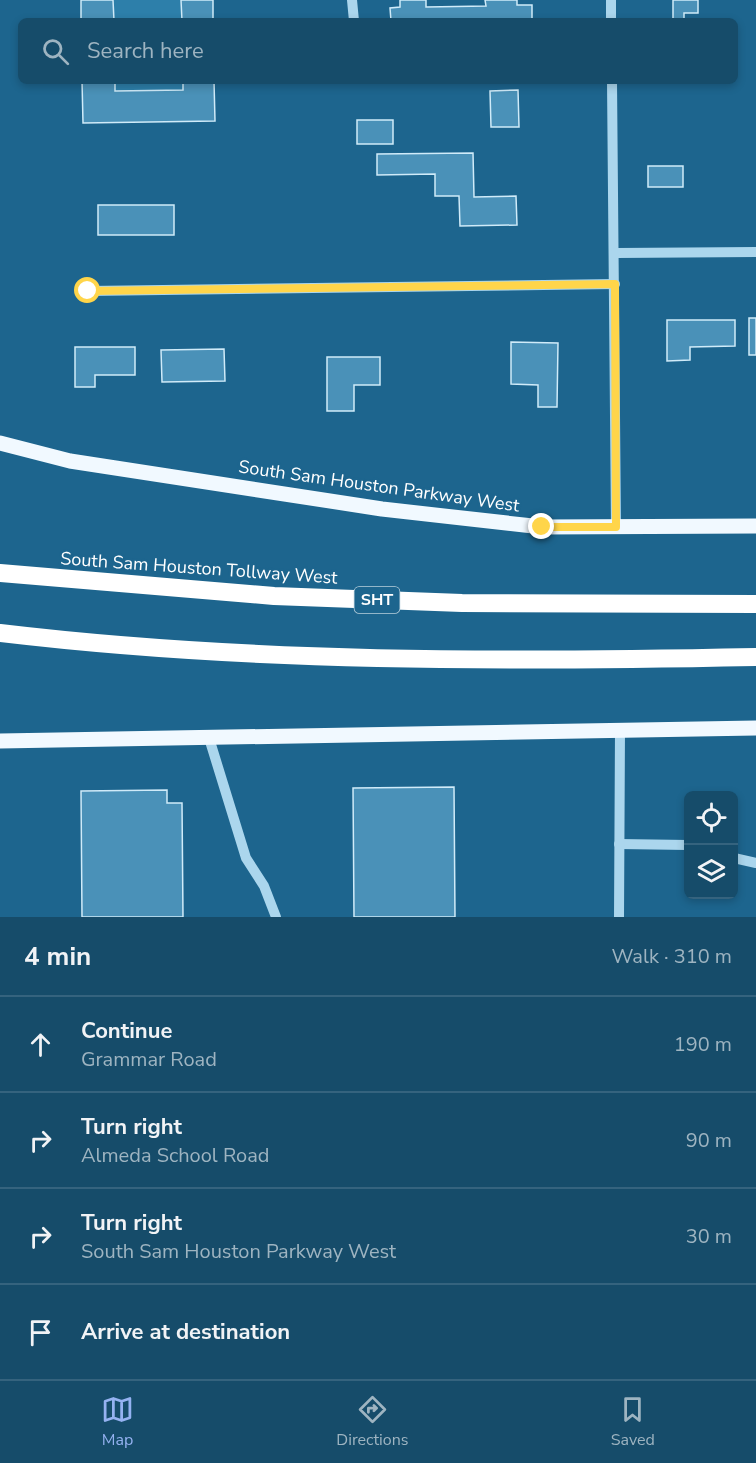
<!DOCTYPE html>
<html lang="en">
<head>
<meta charset="utf-8">
<style>
  body { margin:0; font-family:"Nunito Sans",sans-serif; background:#1f5370; color:#f1f3f6 }
  .controls { position:absolute; right:18px; bottom:18px; display:grid; overflow:hidden; border-radius:9px; box-shadow:0 3px 9px #0003 }
  .controls button { width:54px; height:54px; display:grid; place-items:center; padding:0; border:0; border-bottom:2px solid #35637e; background:#164c6a; color:#f1f3f6; font:30px sans-serif }
  .stop { position:absolute; width:18px; height:18px; margin:-14px; border:4px solid #ffd54a; border-radius:50%; background:#fff }
  .stop.end { background:#ffd54a; border-color:#fff; box-shadow:0 2px 6px #0008 }
  .list { margin:0; padding:0; list-style:none }
  h2 { display:flex; justify-content:space-between; align-items:center; height:78px; margin:0; padding:0 24px; font-size:26px }
  h2 small { font-size:20px; font-weight:400; color:#9eb4c1 }
  .list li { display:grid; grid-template-columns:39px 1fr auto; gap:18px; align-items:center; box-sizing:border-box; height:96px; padding:0 24px; border-top:2px solid #35637e }
  .list b { display:block; font-size:22px; white-space:nowrap }
  .list p { margin:0; font-size:20px; white-space:nowrap; color:#9eb4c1 }
  .list em { font-size:20px; font-style:normal; color:#9eb4c1 }
  .icon { flex:none; width:33px; height:33px; fill:none; stroke:currentColor; stroke-width:2; stroke-linecap:round; stroke-linejoin:round }
  .map { position:relative; flex:none; width:756px; height:917px; overflow:hidden }
  .search { position:absolute; background:#164c6a; box-shadow:0 3px 9px #0003; left:18px; right:18px; top:18px; height:66px; display:flex; align-items:center; gap:15px; box-sizing:border-box; padding:0 21px; border-radius:9px; color:#9eb4c1; font-size:22px }
  .sheet { height:462px; background:#164c6a }
  nav { display:flex; justify-content:space-around; align-items:center; box-sizing:border-box; height:84px; border-top:2px solid #35637e; background:#164c6a; font-size:16px; color:#9eb4c1 }
  nav a { display:grid; justify-items:center; gap:3px }
  nav .on { color:#95b2f1 }
  .map>svg:first-child { display:block }
  .green { fill:#2d7faa }
  .building { fill:#4a91b8; stroke:#d0ebf9; stroke-width:1.5 }
  .lines { fill:none; stroke-linecap:round; stroke-linejoin:round }
  .minor { stroke:#abd6ed; stroke-width:10 }
  .major { stroke:#f1f9ff; stroke-width:15 }
  .highway { stroke:#fff; stroke-width:18 }
  .route { stroke:#ffd54a; stroke-width:8 }
  .labels { text-anchor:middle; dominant-baseline:central; stroke-width:5; stroke-linejoin:round; paint-order:stroke }
  .shield { fill:#1d658e; stroke:#bbd1dd; stroke-width:1.5 }
  .shield-label { font-size:16px; font-weight:bold; fill:#fff }
  .street-label { font-size:18px; fill:#fff; stroke:#1d658e }
</style>
</head>
<body>
<div class="map">
<svg width="756" height="917" viewBox="0 0 756 917">
  <rect width="100%" height="100%" fill="#1d658e"/>
  <!-- green -->
  <g class="green">
    <polygon points="113,0 181,0 182,21 114,21"/>
    <polygon points="115,81 183,81 183,90 115,91"/>
  </g>
  <!-- building -->
  <g class="building">
    <polygon points="81,0 113,0 114,21 81,21"/>
    <polygon points="181,0 213,0 213,21 182,21"/>
    <polygon points="400,0 426,0 426,7 486,6 485,0 517,0 517,5 532,5 532,21 391,21 390,8 400,7"/>
    <polygon points="673,0 698,0 698,13 684,13 684,21 673,21"/>
    <polygon points="82,81 115,81 115,91 183,90 183,81 214,81 215,121 83,123"/>
    <polygon points="518,90 519,127 491,127 490,91"/>
    <rect x="357" y="120" width="36" height="24"/>
    <polygon points="473,153 474,197 516,196 517,225 460,226 459,196 435,196 435,174 377,175 377,154"/>
    <rect x="648" y="166" width="35" height="21"/>
    <rect x="98" y="205" width="76" height="30"/>
    <rect x="749" y="318" width="7" height="37"/>
    <polygon points="667,320 735,320 735,346 690,347 690,360 667,361"/>
    <polygon points="511,342 558,343 557,407 538,407 538,385 511,384"/>
    <polygon points="75,347 135,347 135,375 95,375 95,387 75,387"/>
    <polygon points="224,349 225,381 162,382 161,350"/>
    <polygon points="327,357 380,357 380,385 354,385 354,411 327,411"/>
    <polygon points="454,787 455,917 354,917 353,788"/>
    <polygon points="167,790 167,803 182,803 183,917 82,917 81,791"/>
  </g>
  <g class="lines">
    <!-- minor -->
    <g class="minor">
      <polyline points="352,0 354,21"/>
      <polyline points="611,0 611,21"/>
      <polyline points="612,81 616,527"/>
      <polyline points="616,253 756,252"/>
      <polyline points="88,291 615,284"/>
      <polyline points="209,738 246,858 264,886 276,917"/>
      <polyline points="619,844 688,845"/>
      <polyline points="734,858 756,863"/>
      <polyline points="619,917 620,730"/>
    </g>
    <!-- major -->
    <g class="major">
      <polyline points="0,443 70,461 382,509 542,527 756,526"/>
      <polyline points="0,741 756,728"/>
    </g>
    <!-- highway -->
    <g class="highway">
      <polyline points="0,573 274,596 462,603 756,604"/>
      <path d="M0,633c251,30 504,29 756,24"/>
    </g>
  </g>
  <g class="lines">
    <!-- route -->
    <polyline class="route" points="88,291 615,284 616,527 542,527"/>
  </g>
  <g class="labels">
    <!-- shield labels -->
    <rect class="shield" x="354.5" y="587" width="45" height="26" rx="4.5"/>
    <g class="shield-label">
      <text x="377" y="600">SHT</text>
    </g>
    <!-- street labels -->
    <g class="street-label">
      <text transform="translate(379 486) rotate(8)">South Sam Houston Parkway West</text>
      <text transform="translate(199 568) rotate(4)">South Sam Houston Tollway West</text>
    </g>
  </g>
</svg>
<div class="controls">
<button><svg class="icon" aria-label="locate" viewBox="0 0 24 24"><circle cx="12" cy="12" r="6"/><path d="M12 2v4M12 18v4M2 12h4M18 12h4"/></svg></button>
<button><svg class="icon" aria-label="layers" viewBox="0 0 24 24"><path d="M12 4l9 5-9 5-9-5zM3 14l9 5 9-5"/></svg></button>
</div>
<div class="stop" style="left:88px;top:291px"></div>
<div class="stop end" style="left:542px;top:527px"></div>
<div class="search"><svg class="icon" aria-label="search" viewBox="0 0 24 24"><circle cx="10" cy="10" r="6"/><path d="M15 15l6 6"/></svg>Search here</div>
</div>
<section class="sheet">
<h2>4 min<small>Walk · 310 m</small></h2>
<ul class="list">
<li><svg class="icon" aria-label="ahead" viewBox="0 0 24 24"><path d="M12 20V5M6 11l6-6 6 6"/></svg><div><b>Continue</b><p>Grammar Road</p></div><em>190 m</em></li>
<li><svg class="icon" aria-label="right" viewBox="0 0 24 24"><path d="M7 20v-9h11M14 6l5 5-5 5"/></svg><div><b>Turn right</b><p>Almeda School Road</p></div><em>90 m</em></li>
<li><svg class="icon" aria-label="right" viewBox="0 0 24 24"><path d="M7 20v-9h11M14 6l5 5-5 5"/></svg><div><b>Turn right</b><p>South Sam Houston Parkway West</p></div><em>30 m</em></li>
<li><svg class="icon" aria-label="arrive" viewBox="0 0 24 24"><path d="M6 21V4h12l-3 4 3 4H6"/></svg><div><b>Arrive at destination</b></div></li>
</ul>
</section>
<nav>
<a class="on"><svg class="icon" aria-label="map" viewBox="0 0 24 24"><path d="M3 6l6-2 6 2 6-2v14l-6 2-6-2-6 2zM9 4v14M15 6v14"/></svg>Map</a>
<a><svg class="icon" aria-label="directions" viewBox="0 0 24 24"><path d="M12 3l9 9-9 9-9-9zM9 14v-3h6M13 9l2 2-2 2"/></svg>Directions</a>
<a><svg class="icon" aria-label="saved" viewBox="0 0 24 24"><path d="M7 4h10v16l-5-4-5 4z"/></svg>Saved</a>
</nav>
</body>
</html>
